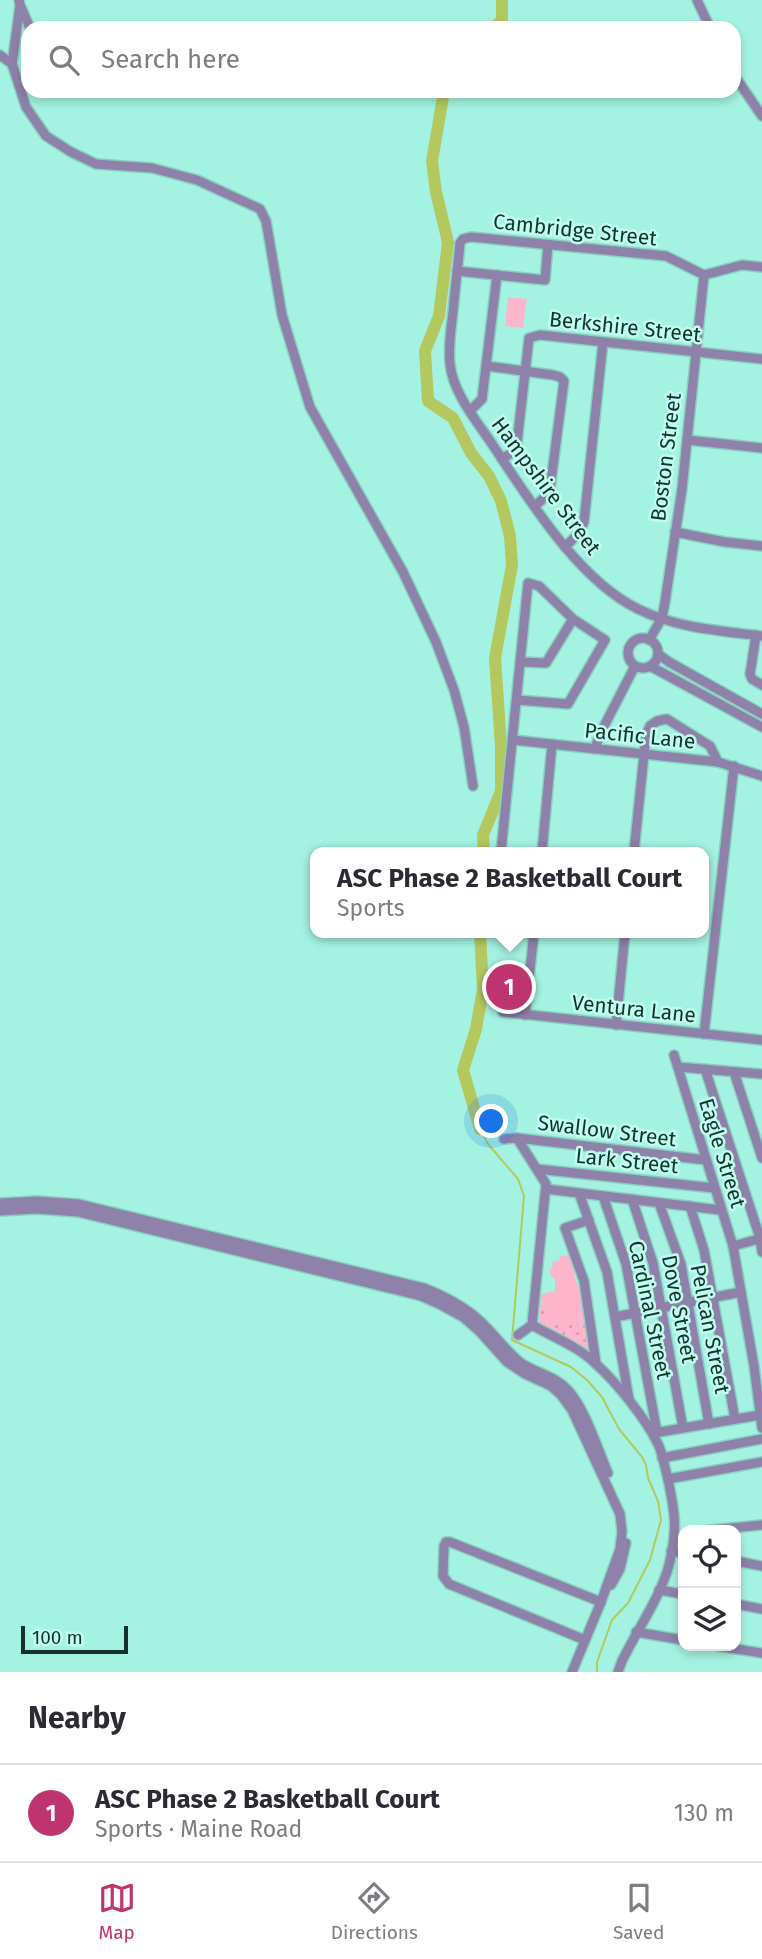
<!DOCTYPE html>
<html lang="en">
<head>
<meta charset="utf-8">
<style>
  body { margin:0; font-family:"Fira Sans",sans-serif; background:#f2f2f3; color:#2b2b33 }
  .controls { position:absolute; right:21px; bottom:21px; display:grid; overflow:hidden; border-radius:14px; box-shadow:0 4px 10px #0003 }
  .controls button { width:63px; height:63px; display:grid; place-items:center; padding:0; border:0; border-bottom:2px solid #e1e1e2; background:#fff; color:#2b2b33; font:35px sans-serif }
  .scale { position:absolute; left:21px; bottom:18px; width:107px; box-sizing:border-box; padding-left:7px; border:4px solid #12332c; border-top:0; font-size:19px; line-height:24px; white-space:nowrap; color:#12332c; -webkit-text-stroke:5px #bffdef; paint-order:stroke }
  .you { position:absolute; left:492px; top:1122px; width:24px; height:24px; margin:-18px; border:5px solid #fff; border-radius:50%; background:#1a73e8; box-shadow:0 0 0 10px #1a73e833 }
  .badge { display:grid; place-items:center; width:46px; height:46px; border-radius:50%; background:#be346f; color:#fff; font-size:23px; font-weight:700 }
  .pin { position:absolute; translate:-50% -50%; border:4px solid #fff; box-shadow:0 2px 7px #0006 }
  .popup { position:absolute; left:310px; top:847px; width:399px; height:91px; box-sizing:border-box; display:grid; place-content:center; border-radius:14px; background:#fff; filter:drop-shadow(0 2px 5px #0005); font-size:23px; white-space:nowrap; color:#7c7c81 }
  .popup b { font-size:26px; color:#2b2b33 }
  .popup::after { content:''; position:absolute; left:50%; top:100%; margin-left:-14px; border:14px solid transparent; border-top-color:#fff }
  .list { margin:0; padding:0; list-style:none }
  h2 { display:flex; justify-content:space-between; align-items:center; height:91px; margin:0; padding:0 28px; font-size:30px }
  h2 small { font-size:23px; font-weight:400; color:#7c7c81 }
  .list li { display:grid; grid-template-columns:46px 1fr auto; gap:21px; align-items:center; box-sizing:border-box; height:98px; padding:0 28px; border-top:2px solid #e1e1e2 }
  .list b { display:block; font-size:26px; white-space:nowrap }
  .list p { margin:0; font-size:23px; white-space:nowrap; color:#7c7c81 }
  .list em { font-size:23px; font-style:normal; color:#7c7c81 }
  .icon { flex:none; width:38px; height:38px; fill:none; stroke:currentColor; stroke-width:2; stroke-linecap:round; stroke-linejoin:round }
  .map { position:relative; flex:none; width:762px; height:1672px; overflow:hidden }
  .search { position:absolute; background:#fff; box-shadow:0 4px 10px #0003; left:21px; right:21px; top:21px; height:77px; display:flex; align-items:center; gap:18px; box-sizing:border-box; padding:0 24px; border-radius:21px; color:#7c7c81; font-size:26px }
  .sheet { height:189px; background:#fff }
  nav { display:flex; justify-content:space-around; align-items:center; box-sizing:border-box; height:98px; border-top:2px solid #e1e1e2; background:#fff; font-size:19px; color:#7c7c81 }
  nav a { display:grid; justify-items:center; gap:4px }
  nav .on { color:#be346f }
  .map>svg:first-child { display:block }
  .grass { fill:url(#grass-dots) }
  .pitch { fill:#feb5cb }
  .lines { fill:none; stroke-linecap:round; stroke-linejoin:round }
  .stream { stroke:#b3c85f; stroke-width:2 }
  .river { stroke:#b3c85f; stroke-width:12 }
  .street-casing { stroke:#8ad0c1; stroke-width:12 }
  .street { stroke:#8f82aa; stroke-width:9 }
  .labels { text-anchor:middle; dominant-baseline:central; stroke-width:5; stroke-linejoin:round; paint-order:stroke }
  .street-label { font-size:21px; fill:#12332c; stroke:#bffdef }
</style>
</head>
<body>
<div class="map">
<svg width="762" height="1672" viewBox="0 0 762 1672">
  <defs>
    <pattern id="grass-dots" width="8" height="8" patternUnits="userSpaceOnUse" patternTransform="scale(1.75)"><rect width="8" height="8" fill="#feb5cb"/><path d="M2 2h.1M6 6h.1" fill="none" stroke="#d99cae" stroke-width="1.8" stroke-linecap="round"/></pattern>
  </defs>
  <rect width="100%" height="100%" fill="#a4f3e2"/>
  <!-- grass -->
  <polygon class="grass" points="541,1296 548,1326 572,1321 588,1321 594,1355 539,1323"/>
  <!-- pitch -->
  <g class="pitch">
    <polygon points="508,297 527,299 523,328 505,326"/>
    <polygon points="501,970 520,972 516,1005 498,1003"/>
    <polygon points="571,1255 576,1282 578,1283 585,1321 572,1321 548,1326 541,1294 555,1291 555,1278 551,1277 550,1268 553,1267 552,1262 560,1260 560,1256"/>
  </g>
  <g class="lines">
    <!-- stream -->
    <polyline class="stream" points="480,1129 488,1144 518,1179 524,1196 512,1340 571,1367 587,1380 602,1397 619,1429 642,1457 646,1465 648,1478 658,1501 661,1520 650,1560 628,1603 612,1620 597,1662 597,1672"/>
    <!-- river -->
    <g class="river">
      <polyline points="492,28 502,21 502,0"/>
      <polyline points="444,91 432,161 436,192 448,242 439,316 425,351 428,401 453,418 471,453 489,476 501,501 510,536 512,565 495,658 501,746 501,791 483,835 484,852"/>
      <polyline points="480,1129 463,1070 476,1029 483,989 480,933"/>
    </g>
    <!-- street casing -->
    <g class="street-casing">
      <g id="street">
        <polyline points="19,0 20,5 12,64 26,107 46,136 71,152 96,164 152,168 197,180 260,209 266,221 269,238 282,315 310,407 403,572 436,642 454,690 464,727 473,786"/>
        <polyline points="697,0 710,28"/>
        <polyline points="21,7 30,28"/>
        <polyline points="0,55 12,64"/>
        <polyline points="734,75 762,116"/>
        <path d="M762,267l-20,-2 -38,10 -38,-19 -195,-19 -8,2 -3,4c-2,23 -5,46 -7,69 -2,17 -5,35 -3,52 3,29 26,56 42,80 36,54 86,136 146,165 38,19 83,22 124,27"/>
        <polyline points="457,271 545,280 548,245"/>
        <polyline points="487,366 553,375 560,377 564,381 550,489 547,495 535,506"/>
        <polyline points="470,411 482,399 497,275"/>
        <polyline points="687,440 762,448"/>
        <polyline points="502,459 513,452 517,443 529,338 540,335 762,359"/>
        <polyline points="675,532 725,542 762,546"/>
        <polyline points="565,547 578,534 584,522 603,342"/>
        <polyline points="756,635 750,674 752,679 762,685"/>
        <circle cx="643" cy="653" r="15"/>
        <polyline points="649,640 662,618 665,602 682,489 704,275"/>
        <polyline points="658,654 669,662 762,714"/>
        <polyline points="521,662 546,663 573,619"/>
        <polyline points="650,666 762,727"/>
        <polyline points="513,740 718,762 762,776"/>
        <polyline points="595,749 600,734 635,666"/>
        <polyline points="501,852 528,583 539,586 573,619 605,640 568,704 517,700"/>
        <polyline points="542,852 552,744"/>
        <polyline points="634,852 646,735 650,726 657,721 667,719 710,746 718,762"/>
        <polyline points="503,1012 762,1040"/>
        <polyline points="525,1015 534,933"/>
        <polyline points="616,1025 625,933"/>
        <polyline points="704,1034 734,766"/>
        <polyline points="674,1055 733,1246 754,1366 762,1428"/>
        <polyline points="678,1067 762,1074"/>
        <polyline points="705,1069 760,1238 762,1252"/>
        <polyline points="734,1072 762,1158"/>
        <path d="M517,1138l29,46 -14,141c21,12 47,22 64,39 21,19 50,55 62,80 5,10 6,21 9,31 8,36 11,54 2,90 -8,31 -33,67 -47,96l-4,11"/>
        <polyline points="504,1139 517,1138 706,1160"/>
        <polyline points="537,1169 714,1188"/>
        <polyline points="546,1189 720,1210"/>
        <polyline points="579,1193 607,1272 629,1399"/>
        <polyline points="603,1196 626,1264 657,1432"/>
        <polyline points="632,1199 653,1263 683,1428"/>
        <path d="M0,1203l37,-2 42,3 345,84c23,9 46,21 63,40 12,12 21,25 34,35 15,10 34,13 47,27 18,20 29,58 40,83"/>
        <polyline points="659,1203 681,1264 709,1424"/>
        <polyline points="690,1206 704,1250 735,1419"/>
        <polyline points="0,1211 37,1209 78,1212 421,1296 441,1305 463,1317 480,1332 507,1362 525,1374 551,1386 561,1395 572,1410 620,1514 622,1531 620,1549 601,1602 572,1672"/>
        <polyline points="589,1220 565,1228 584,1281 596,1363"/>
        <polyline points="733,1246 762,1238"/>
        <polyline points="615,1317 741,1292"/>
        <polyline points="518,1335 532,1325"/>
        <polyline points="654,1433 760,1415"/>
        <polyline points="662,1458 762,1439"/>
        <polyline points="668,1479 762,1462"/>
        <polyline points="711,1530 762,1525"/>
        <polyline points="671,1551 683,1553"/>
        <polyline points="736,1561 762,1566"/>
        <polyline points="611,1585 620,1569 626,1543"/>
        <polyline points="659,1590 683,1594"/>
        <polyline points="736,1604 762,1609"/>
        <polyline points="636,1632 683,1640"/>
        <polyline points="585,1640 449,1584 443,1576 444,1546 446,1542 450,1542 601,1602"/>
        <polyline points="717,1646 762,1653"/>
      </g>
    </g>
    <!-- street -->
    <use href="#street" class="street"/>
  </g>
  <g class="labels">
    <!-- street labels -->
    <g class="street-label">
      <text transform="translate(575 230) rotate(6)">Cambridge Street</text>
      <text transform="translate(625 327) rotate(6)">Berkshire Street</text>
      <text transform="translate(666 457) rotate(-83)">Boston Street</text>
      <text transform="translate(546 486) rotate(53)">Hampshire Street</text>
      <text transform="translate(640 736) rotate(6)">Pacific Lane</text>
      <text transform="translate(634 1009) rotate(6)">Ventura Lane</text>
      <text transform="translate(607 1131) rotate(7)">Swallow Street</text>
      <text transform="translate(722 1153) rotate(73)">Eagle Street</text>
      <text transform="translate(627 1161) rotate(6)">Lark Street</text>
      <text transform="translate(679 1309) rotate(79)">Dove Street</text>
      <text transform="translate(650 1310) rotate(78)">Cardinal Street</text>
      <text transform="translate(710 1329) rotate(79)">Pelican Street</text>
    </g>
  </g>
</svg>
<div class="controls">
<button><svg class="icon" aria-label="locate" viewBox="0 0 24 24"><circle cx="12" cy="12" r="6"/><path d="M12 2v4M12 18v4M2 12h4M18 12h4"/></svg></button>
<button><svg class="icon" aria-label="layers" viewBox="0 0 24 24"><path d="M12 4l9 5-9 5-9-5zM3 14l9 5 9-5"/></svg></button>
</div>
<div class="scale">100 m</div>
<div class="you"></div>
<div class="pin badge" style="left:509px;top:987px">1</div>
<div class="popup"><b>ASC Phase 2 Basketball Court</b>Sports</div>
<div class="search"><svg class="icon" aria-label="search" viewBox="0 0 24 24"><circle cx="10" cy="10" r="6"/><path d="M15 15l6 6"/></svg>Search here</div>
</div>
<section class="sheet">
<h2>Nearby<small></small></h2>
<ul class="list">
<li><span class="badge">1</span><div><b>ASC Phase 2 Basketball Court</b><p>Sports · Maine Road</p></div><em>130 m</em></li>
</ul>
</section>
<nav>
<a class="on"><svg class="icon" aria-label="map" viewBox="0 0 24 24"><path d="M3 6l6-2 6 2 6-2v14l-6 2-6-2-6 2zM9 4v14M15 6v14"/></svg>Map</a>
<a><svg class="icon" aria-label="directions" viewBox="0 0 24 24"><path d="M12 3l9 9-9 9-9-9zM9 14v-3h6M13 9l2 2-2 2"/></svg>Directions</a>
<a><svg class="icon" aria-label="saved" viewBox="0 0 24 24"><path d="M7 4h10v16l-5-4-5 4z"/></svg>Saved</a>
</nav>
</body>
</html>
